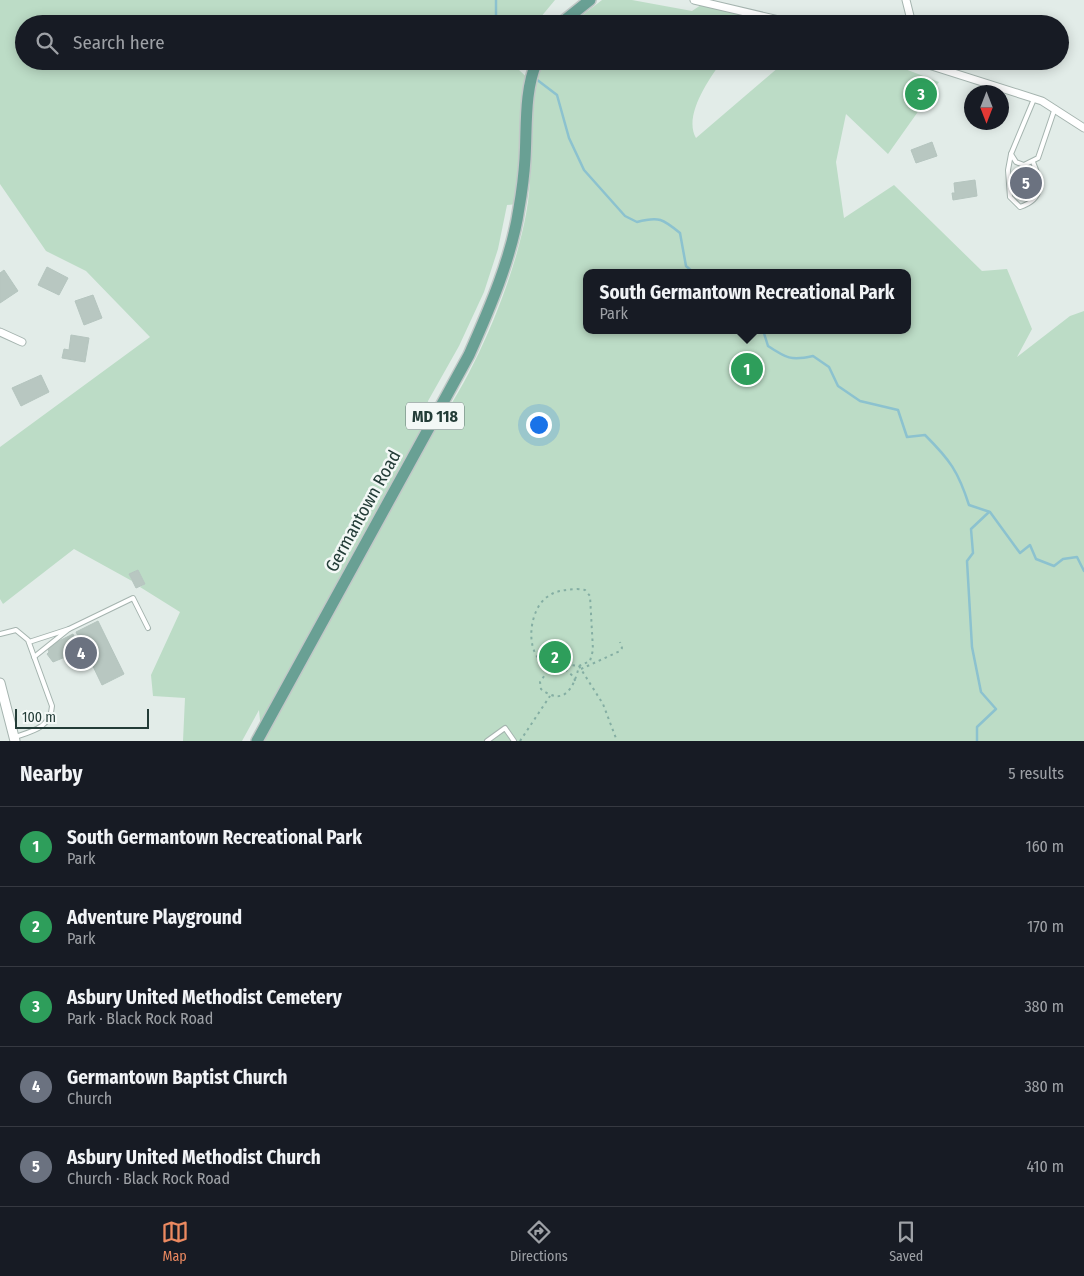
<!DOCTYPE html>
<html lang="en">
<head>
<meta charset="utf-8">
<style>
  body { margin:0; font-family:"Fira Sans Condensed",sans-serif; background:#20242c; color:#f1f3f6 }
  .compass { position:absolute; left:964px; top:85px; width:45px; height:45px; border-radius:50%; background:#171b24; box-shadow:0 2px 12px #0003; rotate:180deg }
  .scale { position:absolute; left:15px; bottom:12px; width:134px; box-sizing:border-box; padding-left:5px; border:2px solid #233c37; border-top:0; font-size:14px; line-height:18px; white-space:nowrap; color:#233c37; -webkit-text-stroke:4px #f3f8f6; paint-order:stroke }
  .you { position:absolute; left:538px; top:424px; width:18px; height:18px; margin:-12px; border:4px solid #fff; border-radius:50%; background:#1a73e8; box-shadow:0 0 0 8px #1a73e833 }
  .badge { display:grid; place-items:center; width:32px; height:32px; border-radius:50%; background:#ec8960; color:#fff; font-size:16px; font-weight:700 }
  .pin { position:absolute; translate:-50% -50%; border:2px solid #fff; box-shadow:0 1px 5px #0006 }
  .popup { position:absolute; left:583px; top:269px; width:328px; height:65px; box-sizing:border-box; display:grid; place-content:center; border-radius:10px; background:#171b24; filter:drop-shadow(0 1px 4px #0005); font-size:16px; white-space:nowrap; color:#9ea1a6 }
  .popup b { font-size:19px; color:#f1f3f6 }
  .popup::after { content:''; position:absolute; left:50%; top:100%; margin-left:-10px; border:10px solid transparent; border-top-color:#171b24 }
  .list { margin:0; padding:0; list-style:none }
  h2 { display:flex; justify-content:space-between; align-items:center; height:65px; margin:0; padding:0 20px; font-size:21px }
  h2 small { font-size:16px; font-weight:400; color:#9ea1a6 }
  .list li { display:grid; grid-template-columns:32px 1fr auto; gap:15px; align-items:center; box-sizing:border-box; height:80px; padding:0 20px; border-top:1px solid #363941 }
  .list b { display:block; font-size:19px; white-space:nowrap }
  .list p { margin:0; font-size:16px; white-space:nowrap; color:#9ea1a6 }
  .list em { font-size:16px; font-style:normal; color:#9ea1a6 }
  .icon { flex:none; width:28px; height:28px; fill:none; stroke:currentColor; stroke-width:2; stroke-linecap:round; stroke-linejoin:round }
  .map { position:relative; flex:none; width:1084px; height:741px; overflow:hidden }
  .search { position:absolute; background:#171b24; box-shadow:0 2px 12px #0003; left:15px; right:15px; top:15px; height:55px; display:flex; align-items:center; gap:12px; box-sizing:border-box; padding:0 18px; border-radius:28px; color:#9ea1a6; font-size:19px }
  .sheet { height:465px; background:#171b24 }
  nav { display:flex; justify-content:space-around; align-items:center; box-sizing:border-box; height:70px; border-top:1px solid #363941; background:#171b24; font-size:14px; color:#9ea1a6 }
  nav a { display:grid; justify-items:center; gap:2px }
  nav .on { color:#ec8960 }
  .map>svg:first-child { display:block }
  .green { fill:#bcdcc6; fill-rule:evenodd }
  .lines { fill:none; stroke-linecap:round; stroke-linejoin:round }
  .stream { stroke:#8cc2cf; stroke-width:2.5 }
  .building { fill:#b8c7c1; stroke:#b5c5bf }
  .service-casing { stroke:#a5b4af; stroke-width:6 }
  .minor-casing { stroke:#a5b4af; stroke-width:9 }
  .tertiary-casing { stroke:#a5b4af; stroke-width:11 }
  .primary-casing { stroke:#c1c8c7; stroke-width:14 }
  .path { stroke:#84aea3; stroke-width:2; stroke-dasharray:2.5 4; stroke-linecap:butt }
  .service { stroke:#fff; stroke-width:4 }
  .minor { stroke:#fff; stroke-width:7 }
  .tertiary { stroke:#fff; stroke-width:9 }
  .primary { stroke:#69a094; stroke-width:11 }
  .labels { text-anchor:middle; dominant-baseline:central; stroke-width:5; stroke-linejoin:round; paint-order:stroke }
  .shield { fill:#f3f8f6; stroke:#617470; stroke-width:1 }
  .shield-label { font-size:16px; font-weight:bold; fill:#233c37 }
  .street-label { font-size:18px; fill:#233c37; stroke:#f3f8f6 }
</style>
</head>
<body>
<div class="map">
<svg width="1084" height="741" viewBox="0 0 1084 741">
  <rect width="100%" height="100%" fill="#e2ece8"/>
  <!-- green -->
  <g class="green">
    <path d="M0,0h555l-20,24h-511v37h496l-2,8 17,16 9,-24h178c-13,18 -39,55 -26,77l90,-77h98l55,21 -51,72 -42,-40 -10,48 8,56 50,-33 88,86 25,-2 25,60 -15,28 53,-41 14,-5v430h-822l-3,-31 -17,31h-59l2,-43 -32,-2 -2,-21 29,-63 -40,-25 5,-3 -7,-14 -9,4 3,7 -58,-32 -71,55 -3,-5v-152l150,-110 -64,-66 -40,-20 -46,-67zM530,170c2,73 -53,205 -98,262l-4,-31 31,-55 25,-54 14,-43 9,-44 18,-2 1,-32zM587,273h320v57h-320z"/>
    <polygon points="602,0 632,0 692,11 704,3 763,18 756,24 571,24"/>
  </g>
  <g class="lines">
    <!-- stream -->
    <g class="stream">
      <polyline points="496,24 496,0"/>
      <path d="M536,79l21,16 12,43 15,32 41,46 12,6c22,-6 26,-3 43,11l6,33 8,7"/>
      <path d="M763,330l5,16c18,12 23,15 45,10l16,11 9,19 22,15 38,9 9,27 18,-2c25,25 33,36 44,70l21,7 30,41 10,-8 6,14 18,7 9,-7 14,-2 7,14"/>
      <polyline points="977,741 977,727 996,709 981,692 972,647 967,561 973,553 971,529 989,512"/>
    </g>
  </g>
  <!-- building -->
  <g class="building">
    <polygon points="932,142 937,156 916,163 911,150"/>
    <polygon points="1021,168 1032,172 1034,192 1019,194 1017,173 1020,173"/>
    <polygon points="975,180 977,196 953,200 952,193 955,193 954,183"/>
    <polygon points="47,267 68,278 59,295 38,285"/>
    <polygon points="4,270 18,291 0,303 0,273"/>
    <polygon points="93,295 102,318 84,325 75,301"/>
    <polygon points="71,335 89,338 85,362 62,358 64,349 69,350"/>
    <polygon points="41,375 49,392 21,406 12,388"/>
    <polygon points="138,570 145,584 136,588 129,574"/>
    <polygon points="98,621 124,674 102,685 89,658 75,665 70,655 53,662 47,654 49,652 47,647 73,634 80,649 84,648 76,632"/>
  </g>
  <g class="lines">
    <!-- service casing -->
    <g class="service-casing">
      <g id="service">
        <polyline points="1034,99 1011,154 1016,162 1024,165 1038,158 1055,108"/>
        <path d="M1011,154l-3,16 2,27 10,10c24,-8 22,-24 13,-45"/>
        <polyline points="69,629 133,598 148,628"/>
        <path d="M0,634l16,-4 12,10 24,66c-1,21 -19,25 -37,31"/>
        <polyline points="29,642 69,629 34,657"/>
        <polyline points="487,741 505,728 514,741"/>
      </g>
    </g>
    <!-- minor casing -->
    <g class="minor-casing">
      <g id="minor">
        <polyline points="694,0 796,24"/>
        <polyline points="906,0 912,24"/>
        <polyline points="916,61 1042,101 1084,128"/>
        <polyline points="0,332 22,342"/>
      </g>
    </g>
    <!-- tertiary casing -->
    <g class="tertiary-casing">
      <polyline id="tertiary" points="0,683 15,741"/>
    </g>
    <!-- primary casing -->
    <g class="primary-casing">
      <g id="primary">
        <polyline points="560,24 590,0"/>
        <path d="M257,741l212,-386c20,-45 43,-98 50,-147 3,-17 5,-33 6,-49 2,-33 -1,-68 12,-98"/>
      </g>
    </g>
    <!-- path -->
    <g class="path">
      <path d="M577,589l8,1 5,6 3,54 -3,11 -11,5 -38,-5c-16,-14 -11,-52 6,-64 9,-7 19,-7 30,-8z"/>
      <polyline points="579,666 603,704 617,741"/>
      <polyline points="581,669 620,651 622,648 620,642"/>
      <path d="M575,681l-1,-4 -8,-7 -19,2 -7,10 1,7c23,18 33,-1 38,-23"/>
      <polyline points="520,741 550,696"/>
    </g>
    <!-- service -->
    <use href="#service" class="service"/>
    <!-- minor -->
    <use href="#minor" class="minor"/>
    <!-- tertiary -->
    <use href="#tertiary" class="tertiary"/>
    <!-- primary -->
    <use href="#primary" class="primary"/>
  </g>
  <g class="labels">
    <!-- shield labels -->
    <rect class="shield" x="406" y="402.5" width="58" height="27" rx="4"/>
    <g class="shield-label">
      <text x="435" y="416">MD 118</text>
    </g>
    <!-- street labels -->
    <g class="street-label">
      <text transform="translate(363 511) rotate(-61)">Germantown Road</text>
    </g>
  </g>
</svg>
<svg class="compass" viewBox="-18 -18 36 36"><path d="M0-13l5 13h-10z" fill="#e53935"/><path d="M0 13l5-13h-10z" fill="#9ea1a6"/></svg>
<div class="scale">100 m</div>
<div class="you"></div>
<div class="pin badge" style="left:747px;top:369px;background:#2e9e5b">1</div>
<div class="popup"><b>South Germantown Recreational Park</b>Park</div>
<div class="pin badge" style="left:555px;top:657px;background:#2e9e5b">2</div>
<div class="pin badge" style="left:921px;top:94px;background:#2e9e5b">3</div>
<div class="pin badge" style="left:81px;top:653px;background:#6b7280">4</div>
<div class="pin badge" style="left:1026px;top:183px;background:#6b7280">5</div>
<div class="search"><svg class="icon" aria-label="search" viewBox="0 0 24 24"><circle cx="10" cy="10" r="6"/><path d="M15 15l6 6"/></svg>Search here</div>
</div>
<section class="sheet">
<h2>Nearby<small>5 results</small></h2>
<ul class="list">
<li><span class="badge" style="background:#2e9e5b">1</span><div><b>South Germantown Recreational Park</b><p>Park</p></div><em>160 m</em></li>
<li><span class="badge" style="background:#2e9e5b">2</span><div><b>Adventure Playground</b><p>Park</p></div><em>170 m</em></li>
<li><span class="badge" style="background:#2e9e5b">3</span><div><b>Asbury United Methodist Cemetery</b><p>Park · Black Rock Road</p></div><em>380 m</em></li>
<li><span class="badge" style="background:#6b7280">4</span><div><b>Germantown Baptist Church</b><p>Church</p></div><em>380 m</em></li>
<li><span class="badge" style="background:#6b7280">5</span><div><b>Asbury United Methodist Church</b><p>Church · Black Rock Road</p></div><em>410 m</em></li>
</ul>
</section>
<nav>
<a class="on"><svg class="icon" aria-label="map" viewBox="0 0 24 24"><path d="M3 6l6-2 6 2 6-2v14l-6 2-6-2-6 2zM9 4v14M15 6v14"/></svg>Map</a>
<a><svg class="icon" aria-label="directions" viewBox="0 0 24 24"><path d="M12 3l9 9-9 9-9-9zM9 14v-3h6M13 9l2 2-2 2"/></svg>Directions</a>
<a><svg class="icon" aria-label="saved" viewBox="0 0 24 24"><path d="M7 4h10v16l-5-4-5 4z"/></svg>Saved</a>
</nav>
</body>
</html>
